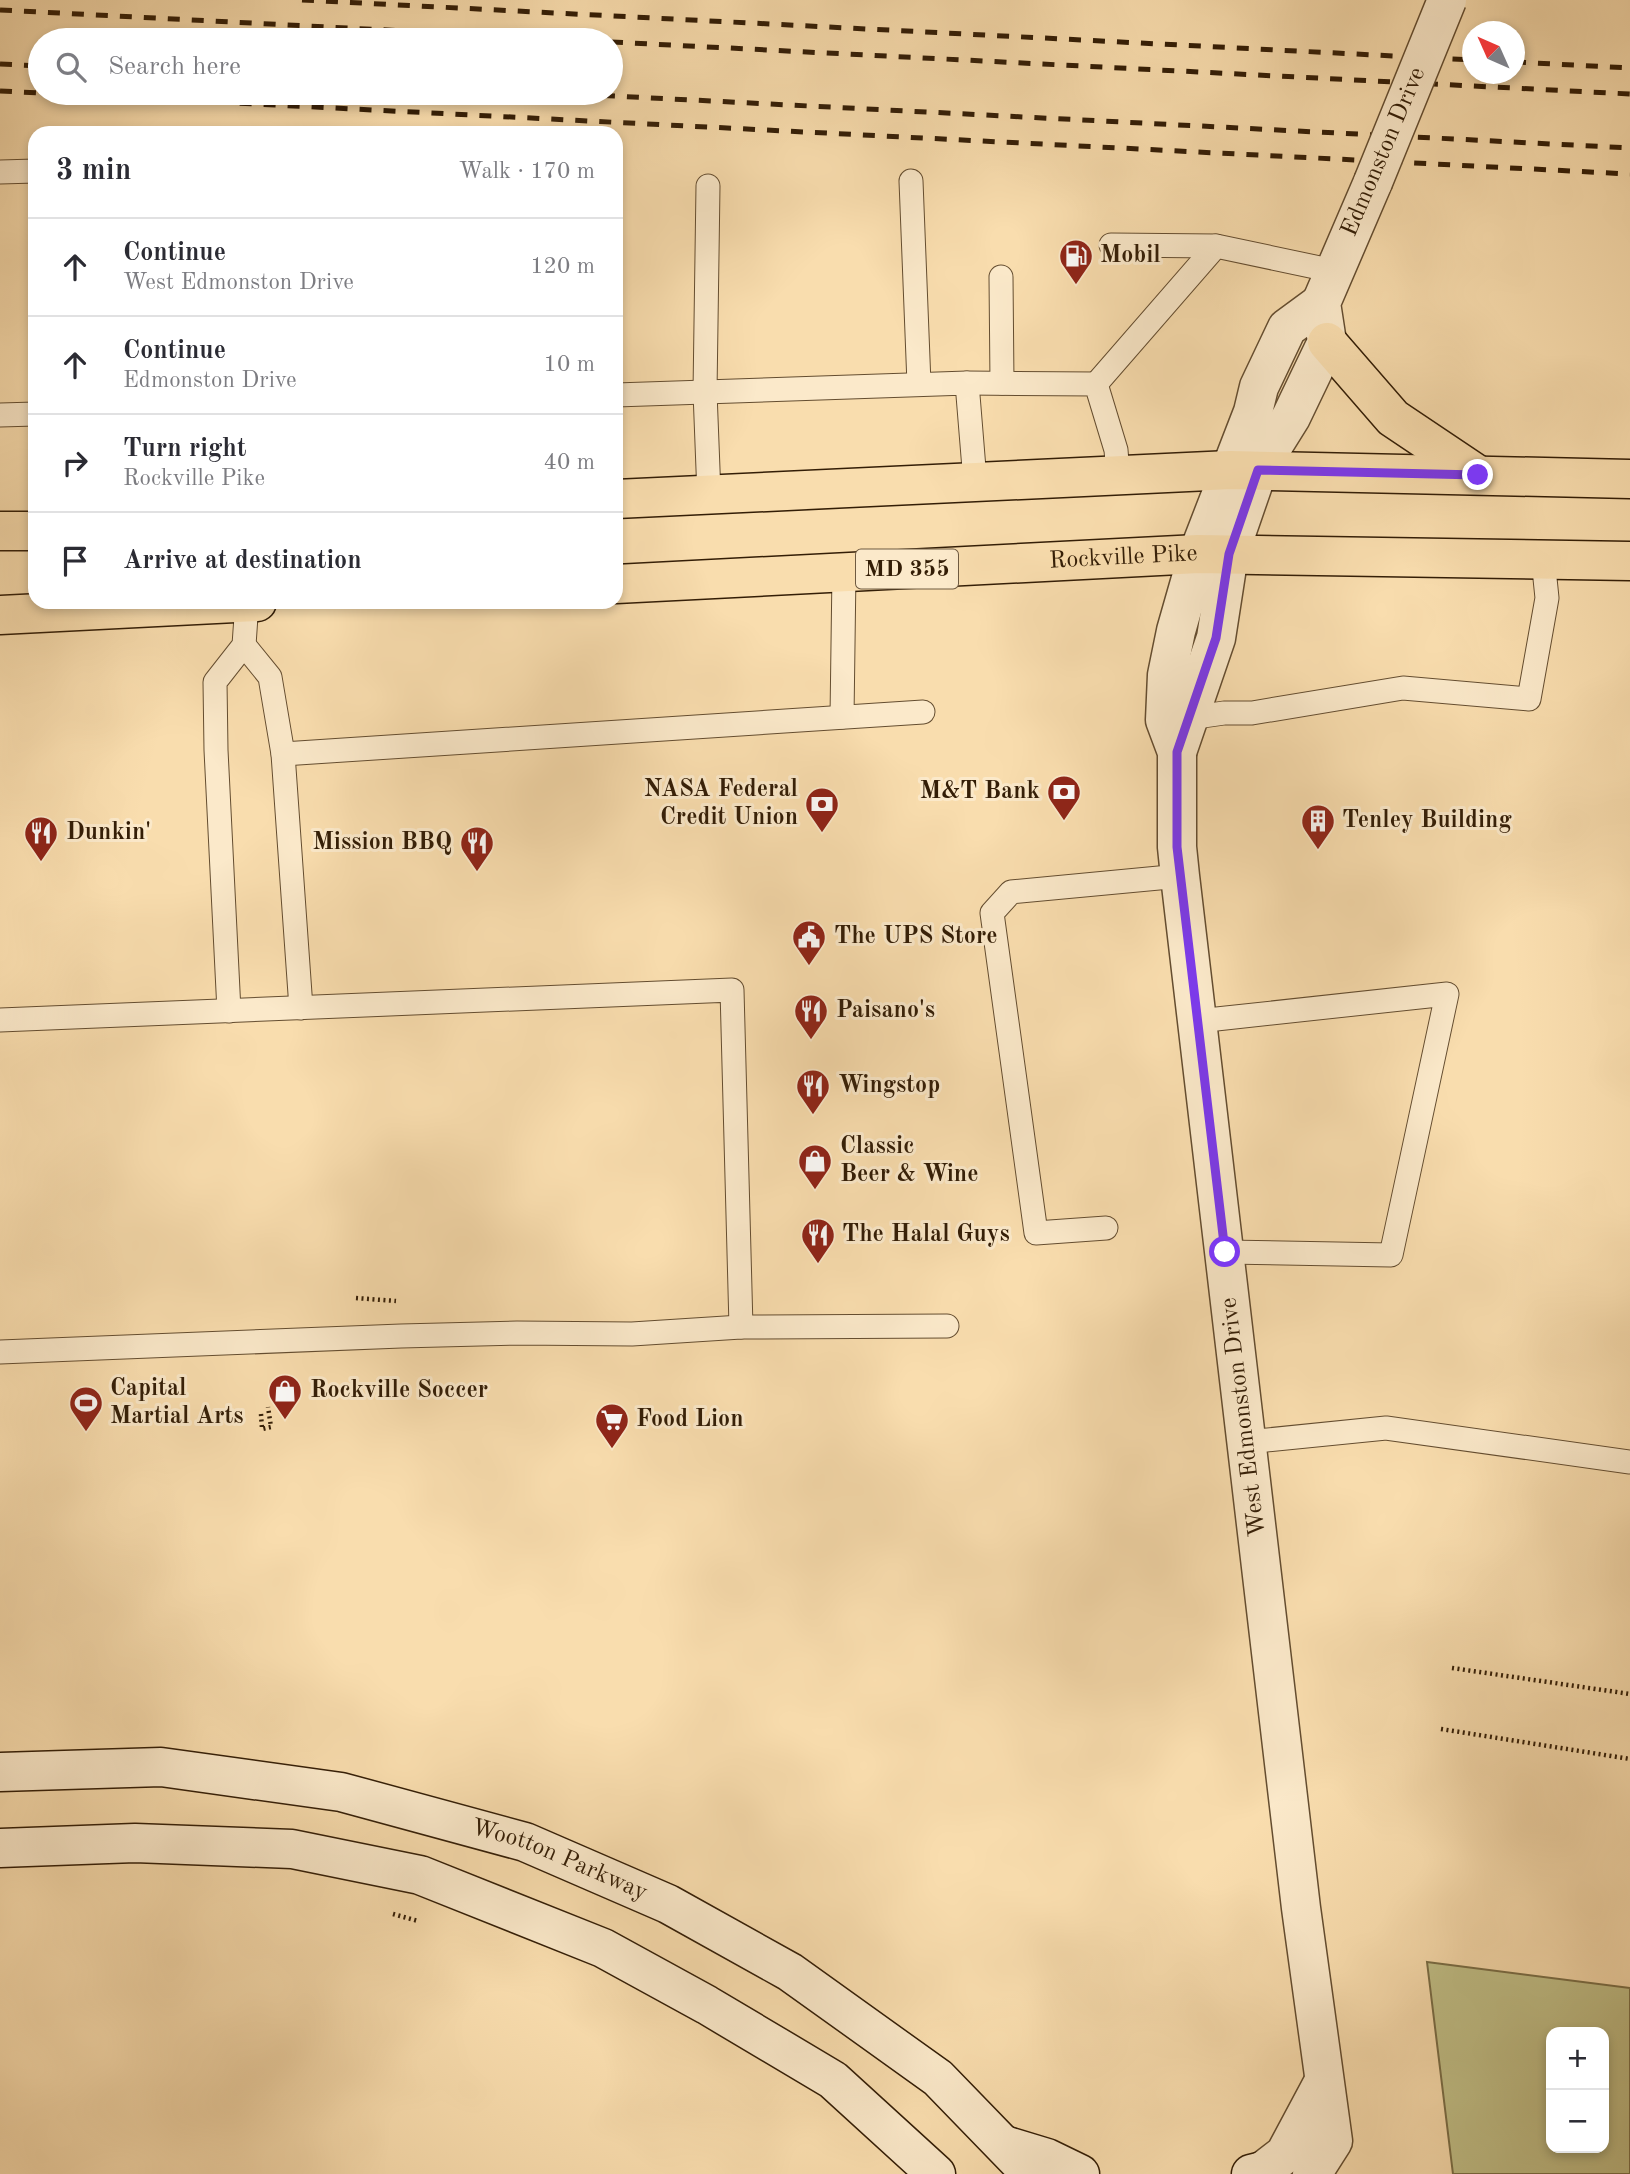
<!DOCTYPE html>
<html lang="en">
<head>
<meta charset="utf-8">
<style>
  body { margin:0; font-family:"Old Standard TT",serif; background:#f2f2f3; color:#2b2b33 }
  .controls { position:absolute; right:21px; bottom:21px; display:grid; overflow:hidden; border-radius:14px; box-shadow:0 4px 10px #0003 }
  .controls button { width:63px; height:63px; display:grid; place-items:center; padding:0; border:0; border-bottom:2px solid #e1e1e2; background:#fff; color:#2b2b33; font:35px sans-serif }
  .compass { position:absolute; left:1462px; top:21px; width:63px; height:63px; border-radius:50%; background:#fff; box-shadow:0 4px 10px #0003; rotate:315deg }
  .stop { position:absolute; width:21px; height:21px; margin:-16px; border:5px solid #7c3aed; border-radius:50%; background:#fff }
  .stop.end { background:#7c3aed; border-color:#fff; box-shadow:0 2px 7px #0008 }
  .list { margin:0; padding:0; list-style:none }
  h2 { display:flex; justify-content:space-between; align-items:center; height:91px; margin:0; padding:0 28px; font-size:30px }
  h2 small { font-size:23px; font-weight:400; color:#7c7c81 }
  .list li { display:grid; grid-template-columns:46px 1fr auto; gap:21px; align-items:center; box-sizing:border-box; height:98px; padding:0 28px; border-top:2px solid #e1e1e2 }
  .list b { display:block; font-size:26px; white-space:nowrap }
  .list p { margin:0; font-size:23px; white-space:nowrap; color:#7c7c81 }
  .list em { font-size:23px; font-style:normal; color:#7c7c81 }
  .icon { flex:none; width:38px; height:38px; fill:none; stroke:currentColor; stroke-width:2; stroke-linecap:round; stroke-linejoin:round }
  .map { position:relative; flex:none; width:1630px; height:2174px; overflow:hidden }
  .search { position:absolute; background:#fff; box-shadow:0 4px 10px #0003; left:28px; top:28px; width:595px; height:77px; display:flex; align-items:center; gap:18px; box-sizing:border-box; padding:0 24px; border-radius:38px; color:#7c7c81; font-size:26px }
  .panel { position:absolute; background:#fff; box-shadow:0 4px 10px #0003; left:28px; top:126px; width:595px; height:483px; border-radius:21px }
  .map>svg:first-child { display:block }
  .green { fill:#c1c088; stroke:#7a6e47; stroke-width:2; fill-rule:evenodd }
  .lines { fill:none; stroke-linecap:round; stroke-linejoin:round }
  .service-casing { stroke:#644d30; stroke-width:25 }
  .tertiary-casing { stroke:#644d30; stroke-width:41 }
  .secondary-casing { stroke:#331d06; stroke-width:41 }
  .primary-casing { stroke:#331d06; stroke-width:41 }
  .path { stroke:#331d06; stroke-width:4.5; stroke-dasharray:2 3.5; stroke-linecap:butt }
  .service { stroke:#fbe9ca; stroke-width:23 }
  .tertiary { stroke:#fbe9ca; stroke-width:38 }
  .secondary { stroke:#fbe9ca; stroke-width:38 }
  .primary { stroke:#f9ddae; stroke-width:38 }
  .rail { stroke:#331d06; stroke-width:5; stroke-dasharray:12 12; stroke-linecap:butt }
  .tertiary-bridge-casing { stroke:#644d30; stroke-width:41; stroke-linecap:butt }
  .tertiary-bridge { stroke:#fbe9ca; stroke-width:38 }
  .route { stroke:#7c3aed; stroke-width:9 }
  .labels { text-anchor:middle; dominant-baseline:central; stroke-width:6; stroke-linejoin:round; paint-order:stroke }
  .shield { fill:#fbe9ca; stroke:#6f5a41; stroke-width:2 }
  .shield-label { font-size:23px; font-weight:bold; fill:#331d06 }
  .street-label { font-size:24px; fill:#331d06; stroke:#fbe9ca }
  .poi-label { font-size:24px; font-weight:bold; fill:#331d06; stroke:#fbe9ca; text-anchor:start }
</style>
</head>
<body>
<div class="map">
<svg width="1630" height="2174" viewBox="0 0 1630 2174">
  <rect width="100%" height="100%" fill="#f9ddae"/>
  <filter id="stains"><feTurbulence type="fractalNoise" baseFrequency=".00286" numOctaves="4"/><feColorMatrix values="0 0 0 0 .2 0 0 0 0 .09 0 0 0 0 .02 0 0 0 .5 -.17"/></filter>
  <radialGradient id="worn" r=".72"><stop offset=".6" stop-color="#630" stop-opacity="0"/><stop offset="1" stop-color="#630" stop-opacity=".3"/></radialGradient>
  <!-- green -->
  <path class="green" d="M1427,1962l203,26v186h-177zM1551,2032h53v116h-53z"/>
  <g class="lines">
    <!-- service casing -->
    <g class="service-casing">
      <g id="service">
        <polyline points="0,172 35,171"/>
        <polyline points="911,181 919,384"/>
        <polyline points="708,186 705,392 709,495"/>
        <polyline points="1111,245 1216,246 1334,271"/>
        <polyline points="1001,277 1002,383"/>
        <polyline points="967,383 1096,384 1116,450 1118,475"/>
        <polyline points="1096,384 1216,246"/>
        <polyline points="616,395 967,383 975,481"/>
        <polyline points="0,415 35,414"/>
        <polyline points="244,645 270,677 283,754 301,1008"/>
        <polyline points="842,717 844,572"/>
        <polyline points="1189,718 1224,713 1252,713 1403,688 1529,699 1547,598 1543,559"/>
        <polyline points="283,754 923,712"/>
        <polyline points="229,1011 216,750 215,682 244,645 247,602"/>
        <polyline points="0,1020 732,990 741,1327 947,1326"/>
        <polyline points="1198,1021 1447,994 1391,1255 1225,1252"/>
        <polyline points="1106,1228 1036,1233 992,913 1011,892 1180,876"/>
        <polyline points="0,1352 401,1336 517,1333 632,1334 741,1327"/>
        <polyline points="1247,1442 1386,1428 1630,1462"/>
      </g>
    </g>
    <!-- tertiary casing -->
    <g class="tertiary-casing">
      <g id="tertiary">
        <polyline points="1177,752 1216,638 1229,554 1258,470 1291,417 1327,342 1321,303 1373,182"/>
        <polyline points="1259,2174 1285,2154 1324,2081"/>
        <polyline points="1312,2174 1333,2141 1301,1908 1180,876 1177,847 1177,752 1165,720 1167,675 1176,631 1198,554 1253,412 1259,387 1287,328 1321,303"/>
      </g>
    </g>
    <!-- secondary casing -->
    <g class="secondary-casing">
      <g id="secondary">
        <path id="s1" d="M0,1772l161,-5 180,25 184,50 143,62 122,68 148,106 93,96"/>
        <polyline points="0,1848 135,1843 292,1849 420,1875 603,1948 707,2005 833,2080 936,2174"/>
        <polyline points="1004,2145 1047,2158 1080,2174"/>
        <polyline points="1251,2174 1263,2171"/>
      </g>
    </g>
    <!-- primary casing -->
    <g class="primary-casing">
      <g id="primary">
        <polyline points="1327,342 1393,418 1478,475"/>
        <polyline points="616,499 1230,470 1630,479"/>
        <polyline points="0,531 35,531"/>
        <path id="s2" d="M616,584l582,-30 432,7"/>
        <polyline points="0,615 257,602"/>
      </g>
    </g>
    <!-- path -->
    <g class="path">
      <polyline points="356,1298 396,1301"/>
      <polyline points="261,1414 262,1429 271,1427 268,1407"/>
      <polyline points="1452,1668 1630,1694"/>
      <polyline points="1441,1729 1630,1759"/>
      <polyline points="393,1914 418,1921"/>
    </g>
    <!-- service -->
    <use href="#service" class="service"/>
    <!-- tertiary -->
    <use href="#tertiary" class="tertiary"/>
    <!-- secondary -->
    <use href="#secondary" class="secondary"/>
    <!-- primary -->
    <use href="#primary" class="primary"/>
    <!-- rail -->
    <g class="rail">
      <polyline points="302,0 1472,60"/>
      <polyline points="0,10 579,40"/>
      <polyline points="611,42 1630,94"/>
      <polyline points="1514,62 1630,68"/>
      <polyline points="0,64 40,66"/>
      <polyline points="0,91 1630,174"/>
      <polyline points="555,93 1630,148"/>
    </g>
    <!-- tertiary-bridge casing -->
    <g class="tertiary-bridge-casing">
      <polyline id="tertiary-bridge" points="1373,182 1447,0"/>
    </g>
    <!-- tertiary-bridge -->
    <use href="#tertiary-bridge" class="tertiary-bridge"/>
  </g>
  <g class="lines">
    <!-- route -->
    <polyline class="route" points="1225,1252 1177,847 1177,752 1216,638 1229,554 1258,470 1478,475"/>
  </g>
  <!-- icons -->
  <defs>
    <g id="fuel-pin" transform="scale(1.75)"><path d="M0 17L-7.5 6A9.5 9.5 0 1 1 7.5 6Z" fill="#8f2418" stroke="#fbe9ca"/><path d="M-5.5-6h7V0h2V4h1.3V-2.5L3-4.5l.8-.8L6-3V5H2.5V1h-1V6h-7ZM-4.2-4.7v3.2H.2V-4.7Z" fill="#fff"/></g>
    <g id="bank-pin" transform="scale(1.75)"><path d="M0 17L-7.5 6A9.5 9.5 0 1 1 7.5 6Z" fill="#8f2418" stroke="#fbe9ca"/><path d="M-6-4H6V4H-6ZM0-2.3a2.3 2.3 0 1 0 0 4.6a2.3 2.3 0 1 0 0-4.6Z" fill="#fff"/></g>
    <g id="building-pin" transform="scale(1.75)"><path d="M0 17L-7.5 6A9.5 9.5 0 1 1 7.5 6Z" fill="#8f2418" stroke="#fbe9ca"/><path d="M-4-6H4V6H1V3H-1V6H-4ZM-2.5-4.3h1.7v1.8h-1.7ZM.8-4.3h1.7v1.8H.8ZM-2.5-1h1.7V.8h-1.7ZM.8-1h1.7V.8H.8Z" fill="#fff"/></g>
    <g id="restaurant-pin" transform="scale(1.75)"><path d="M0 17L-7.5 6A9.5 9.5 0 1 1 7.5 6Z" fill="#8f2418" stroke="#fbe9ca"/><path d="M-5-6h1v4h1v-4h1v4h1v-4h1v5L-1.5 .5V6h-2V.5L-5-1ZM5-6V6H3V1.5H1.5Q1.5-4 5-6Z" fill="#fff"/></g>
    <g id="civic-pin" transform="scale(1.75)"><path d="M0 17L-7.5 6A9.5 9.5 0 1 1 7.5 6Z" fill="#8f2418" stroke="#fbe9ca"/><path d="M-.6-6.5H3V-4.5H.6V-3L4-1V1h2V6H-6V1h2V-1L-.6-3ZM-1.2 2.5V6h2.4V2.5Z" fill="#fff"/></g>
    <g id="shop-pin" transform="scale(1.75)"><path d="M0 17L-7.5 6A9.5 9.5 0 1 1 7.5 6Z" fill="#8f2418" stroke="#fbe9ca"/><path d="M-5-2.5h2.3a2.7 3.5 0 0 1 5.4 0H5L5.5 6h-11ZM-1.5-2.5h3a1.5 2.3 0 0 0-3 0Z" fill="#fff"/></g>
    <g id="stadium-pin" transform="scale(1.75)"><path d="M0 17L-7.5 6A9.5 9.5 0 1 1 7.5 6Z" fill="#8f2418" stroke="#fbe9ca"/><path d="M0-5a6.5 5 0 1 0 0 10a6.5 5 0 1 0 0-10ZM-3.5-1.8h7v3.6h-7Z" fill="#fff"/></g>
    <g id="supermarket-pin" transform="scale(1.75)"><path d="M0 17L-7.5 6A9.5 9.5 0 1 1 7.5 6Z" fill="#8f2418" stroke="#fbe9ca"/><path d="M-6-5.5h2.5l.6 2H6L4.5 2H-2.5L-4.4-4H-6ZM-1.5 3.2a1.3 1.3 0 1 0 .1 0ZM3 3.2a1.3 1.3 0 1 0 .1 0Z" fill="#fff"/></g>
  </defs>
  <g fill-rule="evenodd">
    <use href="#fuel-pin" x="1076" y="256"/>
    <use href="#bank-pin" x="1064" y="792"/>
    <use href="#bank-pin" x="822" y="804"/>
    <use href="#building-pin" x="1318" y="821"/>
    <use href="#restaurant-pin" x="41" y="833"/>
    <use href="#restaurant-pin" x="477" y="843"/>
    <use href="#civic-pin" x="809" y="937"/>
    <use href="#restaurant-pin" x="811" y="1011"/>
    <use href="#restaurant-pin" x="813" y="1086"/>
    <use href="#shop-pin" x="815" y="1161"/>
    <use href="#restaurant-pin" x="818" y="1235"/>
    <use href="#shop-pin" x="285" y="1391"/>
    <use href="#stadium-pin" x="86" y="1403"/>
    <use href="#supermarket-pin" x="612" y="1420"/>
  </g>
  <g class="labels">
    <!-- shield labels -->
    <rect class="shield" x="856" y="549.5" width="102" height="39" rx="5"/>
    <g class="shield-label">
      <text x="907" y="569">MD 355</text>
    </g>
    <!-- street labels -->
    <g class="street-label">
      <text transform="translate(1384 152) rotate(-67)">Edmonston Drive</text>
      <text stroke="none"><textPath href="#s2" startOffset="508">Rockville Pike</textPath></text>
      <text transform="translate(1244 1417) rotate(-97)">West Edmonston Drive</text>
      <text stroke="none"><textPath href="#s1" startOffset="572">Wootton Parkway</textPath></text>
    </g>
    <!-- poi labels -->
    <g class="poi-label">
      <text x="1100" y="256">Mobil</text>
      <text x="798" y="790" text-anchor="end">NASA Federal<tspan x="798" dy="28">Credit Union</tspan></text>
      <text x="1040" y="792" text-anchor="end">M&amp;T Bank</text>
      <text x="1342" y="821">Tenley Building</text>
      <text x="66" y="833">Dunkin'</text>
      <text x="452" y="843" text-anchor="end">Mission BBQ</text>
      <text x="834" y="937">The UPS Store</text>
      <text x="836" y="1011">Paisano's</text>
      <text x="838" y="1086">Wingstop</text>
      <text x="840" y="1147">Classic<tspan x="840" dy="28">Beer &amp; Wine</tspan></text>
      <text x="842" y="1235">The Halal Guys</text>
      <text x="110" y="1389">Capital<tspan x="110" dy="28">Martial Arts</tspan></text>
      <text x="310" y="1391">Rockville Soccer</text>
      <text x="636" y="1420">Food Lion</text>
    </g>
  </g>
  <rect width="100%" height="100%" filter="url(#stains)"/>
  <rect width="100%" height="100%" fill="url(#worn)"/>
</svg>
<div class="controls">
<button>+</button>
<button>−</button>
</div>
<svg class="compass" viewBox="-18 -18 36 36"><path d="M0-13l5 13h-10z" fill="#e53935"/><path d="M0 13l5-13h-10z" fill="#7c7c81"/></svg>
<div class="stop" style="left:1225px;top:1252px"></div>
<div class="stop end" style="left:1478px;top:475px"></div>
<div class="search"><svg class="icon" aria-label="search" viewBox="0 0 24 24"><circle cx="10" cy="10" r="6"/><path d="M15 15l6 6"/></svg>Search here</div>
<section class="panel">
<h2>3 min<small>Walk · 170 m</small></h2>
<ul class="list">
<li><svg class="icon" aria-label="ahead" viewBox="0 0 24 24"><path d="M12 20V5M6 11l6-6 6 6"/></svg><div><b>Continue</b><p>West Edmonston Drive</p></div><em>120 m</em></li>
<li><svg class="icon" aria-label="ahead" viewBox="0 0 24 24"><path d="M12 20V5M6 11l6-6 6 6"/></svg><div><b>Continue</b><p>Edmonston Drive</p></div><em>10 m</em></li>
<li><svg class="icon" aria-label="right" viewBox="0 0 24 24"><path d="M7 20v-9h11M14 6l5 5-5 5"/></svg><div><b>Turn right</b><p>Rockville Pike</p></div><em>40 m</em></li>
<li><svg class="icon" aria-label="arrive" viewBox="0 0 24 24"><path d="M6 21V4h12l-3 4 3 4H6"/></svg><div><b>Arrive at destination</b></div></li>
</ul>
</section>
</div>
</body>
</html>
